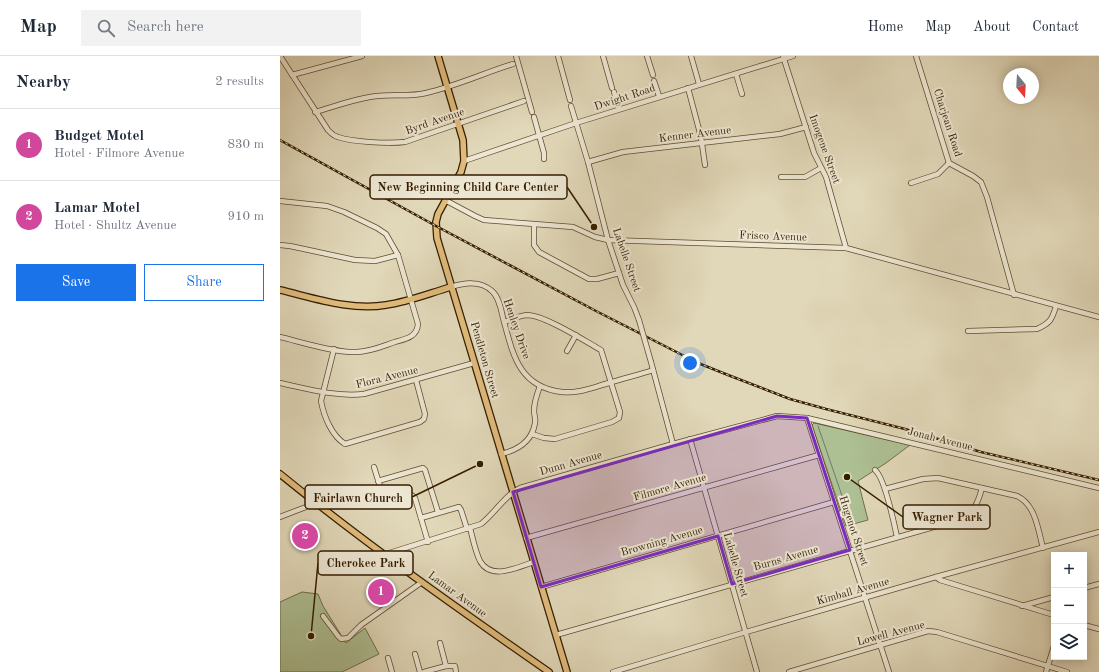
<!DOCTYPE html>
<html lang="en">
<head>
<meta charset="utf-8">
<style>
  body { margin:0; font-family:"Old Standard TT",serif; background:#f2f2f3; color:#1f2937 }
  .controls { position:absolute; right:12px; bottom:12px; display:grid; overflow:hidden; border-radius:0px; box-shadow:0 2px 10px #0003 }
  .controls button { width:36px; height:36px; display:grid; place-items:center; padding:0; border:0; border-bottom:1px solid #e0e1e3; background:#fff; color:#1f2937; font:20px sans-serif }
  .compass { position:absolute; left:723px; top:12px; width:36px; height:36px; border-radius:50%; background:#fff; box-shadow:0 2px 10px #0003; rotate:162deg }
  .you { position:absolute; left:410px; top:307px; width:14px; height:14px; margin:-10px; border:3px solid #fff; border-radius:50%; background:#1a73e8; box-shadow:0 0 0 6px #1a73e833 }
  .badge { display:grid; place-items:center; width:26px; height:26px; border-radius:50%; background:#1a73e8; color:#fff; font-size:13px; font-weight:700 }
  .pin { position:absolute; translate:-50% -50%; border:2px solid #fff; box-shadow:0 1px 4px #0006 }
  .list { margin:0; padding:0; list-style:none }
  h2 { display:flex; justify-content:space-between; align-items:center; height:52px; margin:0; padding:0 16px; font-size:17px }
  h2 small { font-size:13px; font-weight:400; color:#747a83 }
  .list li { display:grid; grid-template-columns:26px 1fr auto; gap:12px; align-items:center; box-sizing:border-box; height:72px; padding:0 16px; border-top:1px solid #e0e1e3 }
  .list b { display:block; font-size:15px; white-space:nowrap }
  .list p { margin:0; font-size:13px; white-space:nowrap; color:#747a83 }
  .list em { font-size:13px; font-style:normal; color:#747a83 }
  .actions { display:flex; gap:8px; padding:12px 16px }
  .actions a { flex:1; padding:9px 0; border:1px solid #1a73e8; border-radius:0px; text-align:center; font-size:14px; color:#1a73e8 }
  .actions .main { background:#1a73e8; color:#fff }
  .icon { flex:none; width:22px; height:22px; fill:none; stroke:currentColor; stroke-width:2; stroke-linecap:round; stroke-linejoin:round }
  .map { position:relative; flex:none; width:819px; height:616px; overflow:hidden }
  header { display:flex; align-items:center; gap:24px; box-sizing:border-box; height:56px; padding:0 20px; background:#fff; border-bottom:1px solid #e0e1e3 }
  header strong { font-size:19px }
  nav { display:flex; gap:22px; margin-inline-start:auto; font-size:14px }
  .search { width:280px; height:36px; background:#f2f2f3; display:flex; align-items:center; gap:10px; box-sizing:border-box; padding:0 14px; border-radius:0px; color:#747a83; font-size:15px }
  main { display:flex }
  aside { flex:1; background:#fff }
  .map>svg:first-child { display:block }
  .green { fill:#adc094; stroke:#716e4a }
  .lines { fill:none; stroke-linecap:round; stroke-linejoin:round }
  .stream { stroke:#717970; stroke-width:1 }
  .minor-casing { stroke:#604c2e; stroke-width:6 }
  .major-casing { stroke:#351d00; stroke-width:8 }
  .minor { stroke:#ece6d2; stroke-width:4.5 }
  .major { stroke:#e0bc7c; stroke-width:5.5 }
  .rail-casing { stroke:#351d00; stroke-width:2.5 }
  .rail { stroke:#ece6d2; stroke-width:1; stroke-dasharray:3; stroke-linecap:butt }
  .minor-bridge-casing { stroke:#604c2e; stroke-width:6; stroke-linecap:butt }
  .minor-bridge { stroke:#ece6d2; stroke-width:4.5 }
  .marked { fill:#7b2cbf; fill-opacity:0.2; stroke:#7b2cbf; stroke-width:3; stroke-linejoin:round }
  .labels { text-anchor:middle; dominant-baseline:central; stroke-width:4; stroke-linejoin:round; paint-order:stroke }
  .street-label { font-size:11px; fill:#351d00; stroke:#ece6d2 }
  .leader { fill:none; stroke:#351d00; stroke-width:1.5 }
  .callout-dot { fill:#351d00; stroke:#ece6d2; stroke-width:1.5 }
  .callout { fill:#ece6d2; stroke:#351d00; stroke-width:1.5 }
  .callout-label { font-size:12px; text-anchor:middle; font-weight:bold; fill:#351d00 }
</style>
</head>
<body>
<header>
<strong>Map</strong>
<div class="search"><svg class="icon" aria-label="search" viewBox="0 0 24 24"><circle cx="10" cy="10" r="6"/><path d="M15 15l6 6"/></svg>Search here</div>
<nav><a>Home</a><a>Map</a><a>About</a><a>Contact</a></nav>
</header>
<main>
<aside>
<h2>Nearby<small>2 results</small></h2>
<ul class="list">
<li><span class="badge" style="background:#d1479c">1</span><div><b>Budget Motel</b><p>Hotel · Filmore Avenue</p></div><em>830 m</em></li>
<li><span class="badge" style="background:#d1479c">2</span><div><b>Lamar Motel</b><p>Hotel · Shultz Avenue</p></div><em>910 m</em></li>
</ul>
<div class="actions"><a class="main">Save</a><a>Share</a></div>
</aside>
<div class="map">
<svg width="819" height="616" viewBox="0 0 819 616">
  <rect width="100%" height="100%" fill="#e1d8b9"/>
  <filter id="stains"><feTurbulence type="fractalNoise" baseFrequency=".005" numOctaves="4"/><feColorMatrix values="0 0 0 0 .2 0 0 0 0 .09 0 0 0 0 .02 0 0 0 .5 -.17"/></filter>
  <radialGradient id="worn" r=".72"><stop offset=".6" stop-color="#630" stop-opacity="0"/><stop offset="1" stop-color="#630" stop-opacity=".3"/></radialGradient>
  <!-- green -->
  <g class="green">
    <polygon points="534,367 630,389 606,407 578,425 588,464 566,470 532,369"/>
    <polygon points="22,536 38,538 43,550 66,587 85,572 99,598 62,616 0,616 0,546"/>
  </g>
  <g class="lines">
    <!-- stream -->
    <polyline class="stream" points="538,370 569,460"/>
    <!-- minor casing -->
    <g class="minor-casing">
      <g id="minor">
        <path d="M0,0l48,74c3,3 5,6 10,7 15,5 50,7 67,5l119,-41"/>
        <polyline points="236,0 252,56"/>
        <polyline points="278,0 290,44"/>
        <polyline points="323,0 332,32"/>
        <polyline points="367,0 373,19"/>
        <polyline points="411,0 419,28"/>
        <polyline points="503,0 534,97 546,121 566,192"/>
        <polyline points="636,0 669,107 693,120 701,126 707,141 734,239"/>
        <polyline points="456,18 462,38"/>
        <polyline points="12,19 82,0"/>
        <polyline points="374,25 379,40"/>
        <polyline points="408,32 421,81 425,109"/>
        <polyline points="334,36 339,53"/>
        <polyline points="291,50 308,106 328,184 343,229 354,251 359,264"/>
        <path d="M35,56c21,-6 42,-14 62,-16 17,-2 33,1 49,-3 30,-7 58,-20 87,-29"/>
        <polyline points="254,61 264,97 264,103"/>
        <polyline points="184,105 296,67 513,0"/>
        <polyline points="308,106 343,96 500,78 526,71"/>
        <polyline points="501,121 525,121 541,112"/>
        <polyline points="631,127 658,118 669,107"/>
        <polyline points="165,144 195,160 204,164 293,171 315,181 328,184 566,192 819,261"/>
        <path d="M0,145l47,5 17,6 33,16 9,6 12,21 20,69c-1,13 -12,15 -23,18 -12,4 -25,10 -39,10 -20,1 -55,-10 -76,-15"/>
        <polyline points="254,169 254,189 259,196 309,223 317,223 339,217"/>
        <polyline points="0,189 10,190 75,204 95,205 118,199"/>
        <path d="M171,231c13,-4 29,-7 41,4 7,6 9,18 11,27 10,37 16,69 59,74 16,2 32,-5 47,-9 15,-5 30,-8 44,-13"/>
        <path d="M224,266c7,-2 16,-7 24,-7 18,1 57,26 73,35l19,62 -1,6 -7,4 -57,17 -11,-1 -12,-4"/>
        <path d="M688,275l69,-2c13,-6 15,-9 19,-23"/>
        <path d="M54,293l-13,52c3,16 11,35 24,43l75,-22 4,-3 1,-5 -9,-34"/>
        <polyline points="287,295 296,279"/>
        <polyline points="371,306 393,388"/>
        <path d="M0,327c28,6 56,14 84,11l110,-31"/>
        <polyline points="527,362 609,616"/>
        <polyline points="410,383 477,616"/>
        <path d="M221,398c17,-4 31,-12 34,-31 1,-4 -1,-8 -1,-12 0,-9 3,-17 6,-25"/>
        <path d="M94,411l9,29c11,-4 23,-8 32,2l13,44"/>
        <path d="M595,414c10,8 19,53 22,67"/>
        <polyline points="98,425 143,412 145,414 158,456"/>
        <path d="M605,433l38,-10 15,-1 79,18c19,9 21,34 26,52"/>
        <polyline points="0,461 26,451 35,446"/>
        <polyline points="141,462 179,451 181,454 187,473"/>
        <path d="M190,472c3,11 5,23 10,33 11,20 38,6 54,1"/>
        <polyline points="246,482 539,399"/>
        <path d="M103,499l98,-31c14,-11 24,-29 39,-36l153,-44 104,-28 30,2 292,70"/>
        <polyline points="656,521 660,524 774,559"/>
        <polyline points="261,531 554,446"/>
        <polyline points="804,532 819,528"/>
        <polyline points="742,550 774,541"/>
        <polyline points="43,560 58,580 61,583 68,582 81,569 142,526"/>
        <polyline points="804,569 819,573"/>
        <path d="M276,579l402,-115c16,-7 20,-17 24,-32"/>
        <polyline points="160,587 166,610"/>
        <polyline points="135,598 140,616"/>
        <polyline points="108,602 112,616"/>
        <polyline points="144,616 166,610 175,610 176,616"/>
        <polyline points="333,616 466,576 656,521 819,476"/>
        <polyline points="509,616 648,575 657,576 787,616"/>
        <polyline points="766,616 774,590"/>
      </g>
    </g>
    <!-- major casing -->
    <g class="major-casing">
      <g id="major">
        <polyline points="158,0 183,84 184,105 181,116 158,158 156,166 157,182 287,616"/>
        <path d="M0,234c34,8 71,21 106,15 22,-3 44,-12 65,-18"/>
        <path d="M0,418c86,70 177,134 269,198"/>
      </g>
    </g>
    <!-- minor -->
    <use href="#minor" class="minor"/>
    <!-- major -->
    <use href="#major" class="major"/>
    <!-- rail casing -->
    <g class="rail-casing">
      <polyline id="rail" points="0,84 156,170 316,255 418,307 448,319 510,343 546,353 625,373 701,396 819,424"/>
    </g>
    <!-- rail -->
    <use href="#rail" class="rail"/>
    <!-- minor-bridge casing -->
    <g class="minor-bridge-casing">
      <polyline id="minor-bridge" points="359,264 371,306"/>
    </g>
    <!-- minor-bridge -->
    <use href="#minor-bridge" class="minor-bridge"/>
  </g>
  <!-- marked area -->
  <path class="marked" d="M497,360l30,2 43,132 -118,34 -14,-48 -177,51 -28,-95z"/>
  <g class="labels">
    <!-- street labels -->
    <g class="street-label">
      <text transform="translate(345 42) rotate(-18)">Dwight Road</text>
      <text transform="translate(155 66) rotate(-19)">Byrd Avenue</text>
      <text transform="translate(667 67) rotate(72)">Charjean Road</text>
      <text transform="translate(415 79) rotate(-7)">Kenner Avenue</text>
      <text transform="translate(544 93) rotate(70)">Imogene Street</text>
      <text transform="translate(493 181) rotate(2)">Frisco Avenue</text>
      <text transform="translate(346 204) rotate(71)">Labelle Street</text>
      <text transform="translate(236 273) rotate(71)">Henley Drive</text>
      <text transform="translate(204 304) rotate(74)">Pendleton Street</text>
      <text transform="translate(107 322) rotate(-14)">Flora Avenue</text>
      <text transform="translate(660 384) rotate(14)">Jonah Avenue</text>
      <text transform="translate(291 408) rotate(-16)">Dunn Avenue</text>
      <text transform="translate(390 432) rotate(-16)">Filmore Avenue</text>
      <text transform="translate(573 475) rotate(72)">Hugenot Street</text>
      <text transform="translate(382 486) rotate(-16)">Browning Avenue</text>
      <text transform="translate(506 503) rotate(-16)">Burns Avenue</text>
      <text transform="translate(455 509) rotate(74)">Labelle Street</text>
      <text transform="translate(573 536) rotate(-16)">Kimball Avenue</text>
      <text transform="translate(177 539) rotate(36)">Lamar Avenue</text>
      <text transform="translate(611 578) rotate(-15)">Lowell Avenue</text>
    </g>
  </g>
  <!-- callouts -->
  <path class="leader" d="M314 171L287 131M200 408L132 441M567 421L623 461M31 580L38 507"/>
  <g class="callout-dot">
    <circle cx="314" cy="171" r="4"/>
    <circle cx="200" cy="408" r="4"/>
    <circle cx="567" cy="421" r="4"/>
    <circle cx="31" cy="580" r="4"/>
  </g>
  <g class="callout">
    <rect x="90" y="119" width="197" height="24" rx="4"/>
    <rect x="25" y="429" width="107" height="24" rx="4"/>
    <rect x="623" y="449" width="87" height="24" rx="4"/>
    <rect x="38" y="495" width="95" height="24" rx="4"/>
  </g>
  <g class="callout-label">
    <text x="188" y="135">New Beginning Child Care Center</text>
    <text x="78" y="446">Fairlawn Church</text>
    <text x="667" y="465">Wagner Park</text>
    <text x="86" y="511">Cherokee Park</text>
  </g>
  <rect width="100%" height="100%" filter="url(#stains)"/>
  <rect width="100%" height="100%" fill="url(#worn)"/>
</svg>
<div class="controls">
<button>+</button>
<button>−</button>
<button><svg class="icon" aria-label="layers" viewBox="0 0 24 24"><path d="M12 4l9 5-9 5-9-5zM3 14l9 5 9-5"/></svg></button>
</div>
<svg class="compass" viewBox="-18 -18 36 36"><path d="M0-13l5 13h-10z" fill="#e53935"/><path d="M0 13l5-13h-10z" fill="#747a83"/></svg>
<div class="you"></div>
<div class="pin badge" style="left:101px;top:536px;background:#d1479c">1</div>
<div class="pin badge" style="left:25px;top:480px;background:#d1479c">2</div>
</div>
</main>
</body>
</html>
